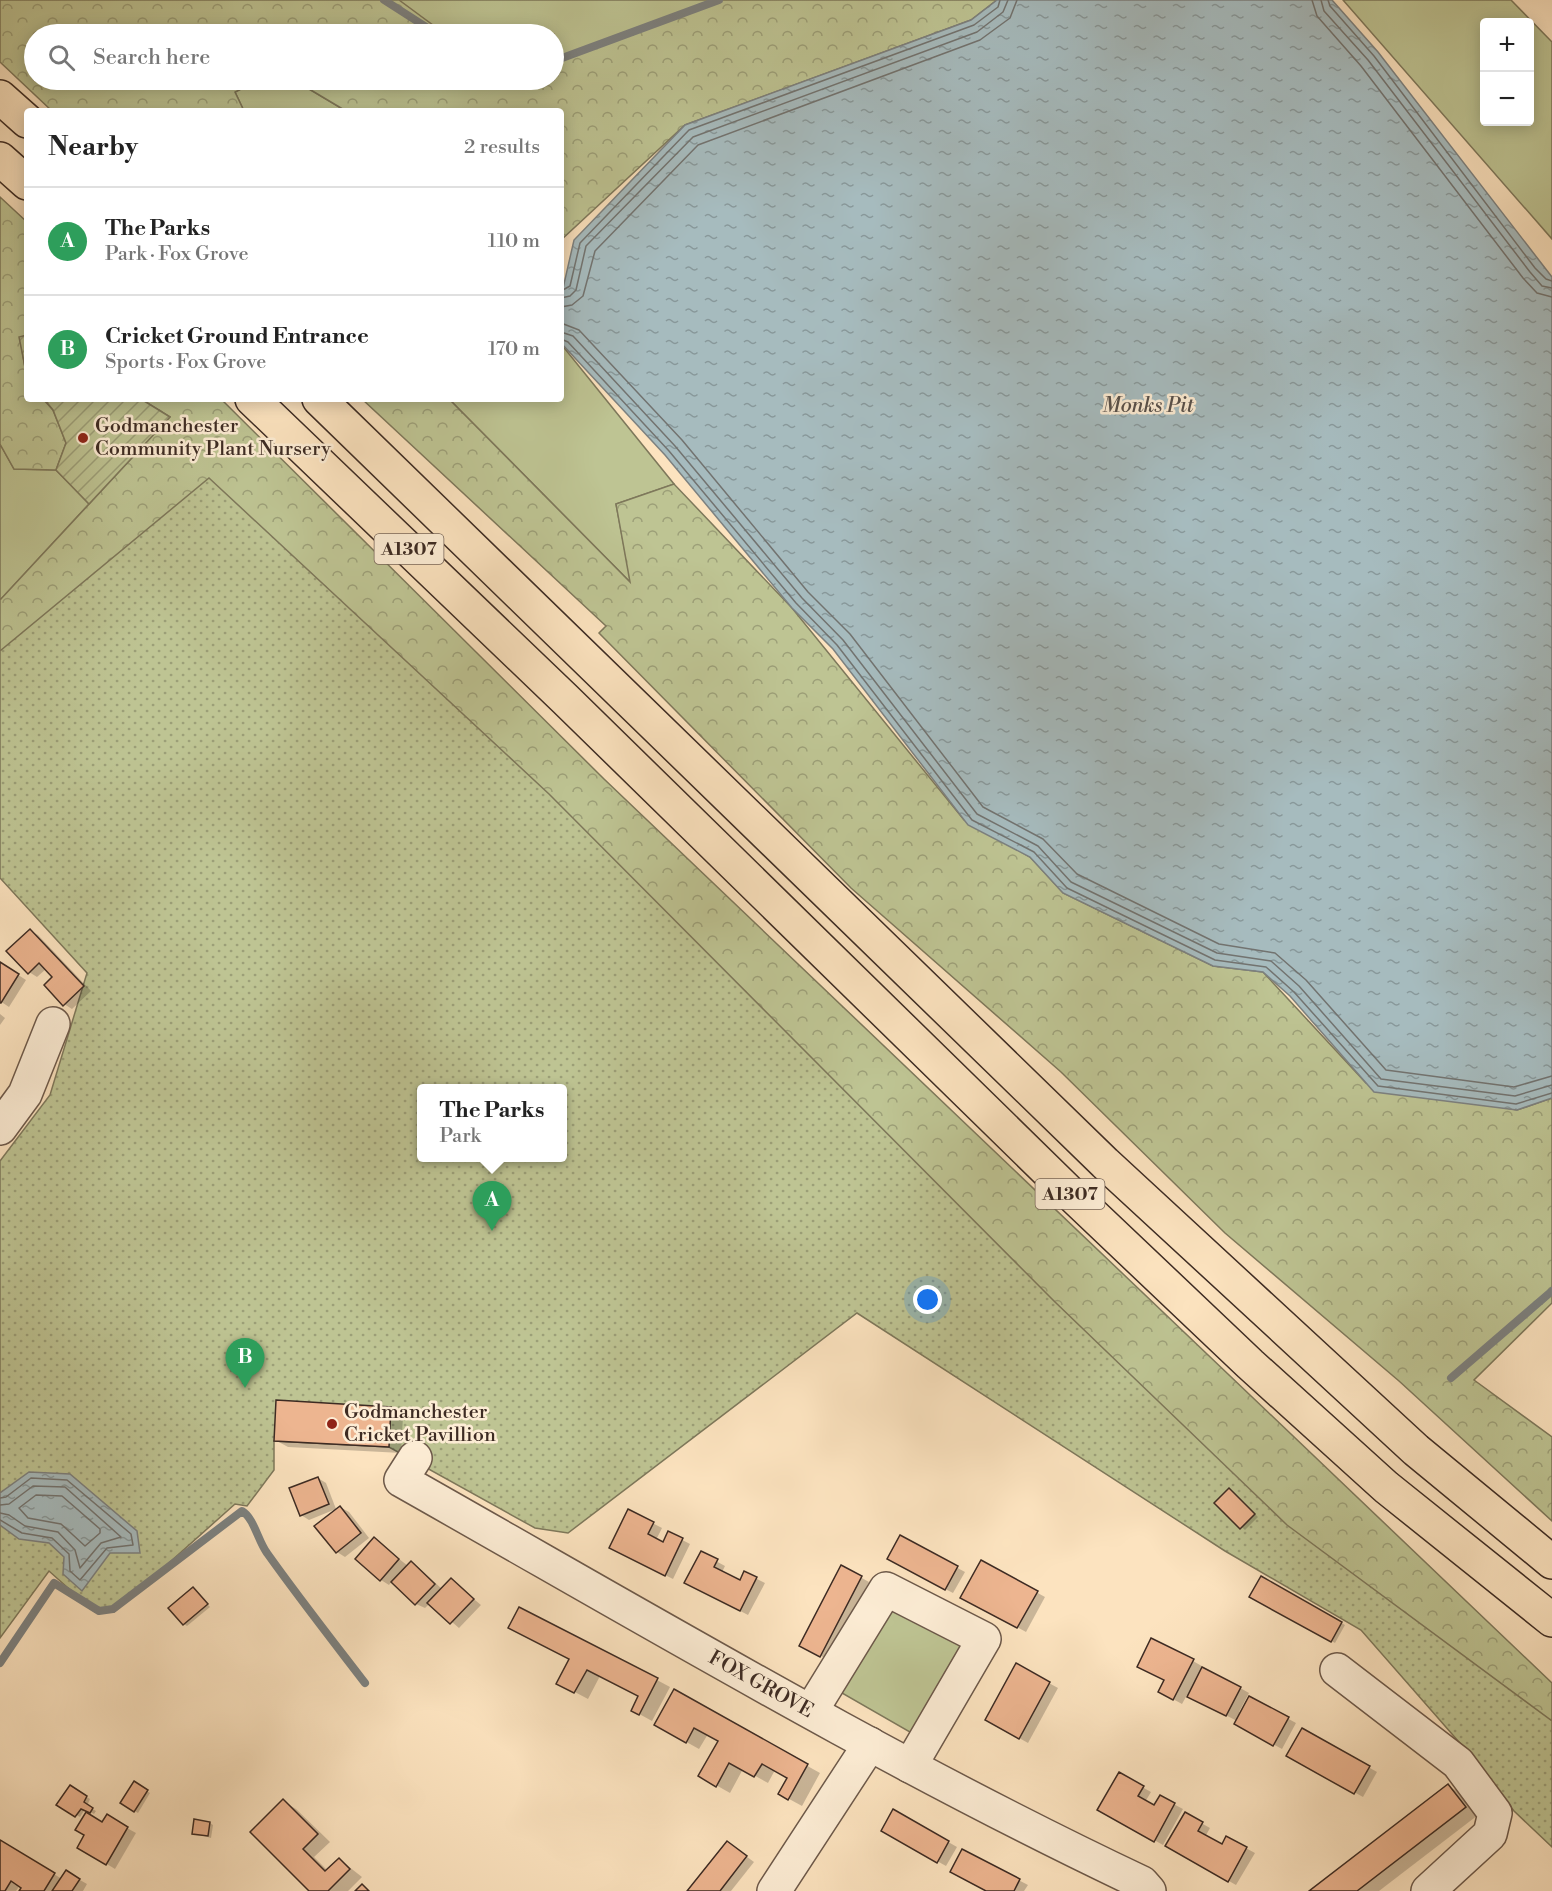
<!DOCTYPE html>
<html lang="en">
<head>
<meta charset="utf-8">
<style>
  body { margin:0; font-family:"Libre Bodoni",serif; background:#f2f2f2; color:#222 }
  .controls { position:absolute; right:18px; top:18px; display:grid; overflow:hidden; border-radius:6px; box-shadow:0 3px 15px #0003 }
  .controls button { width:54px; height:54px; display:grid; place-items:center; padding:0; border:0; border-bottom:2px solid #e0e0e0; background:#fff; color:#222; font:30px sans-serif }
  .you { position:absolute; left:928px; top:1300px; width:21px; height:21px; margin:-15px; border:4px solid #fff; border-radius:50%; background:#1a73e8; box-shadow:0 0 0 9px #1a73e833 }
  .badge { display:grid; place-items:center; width:39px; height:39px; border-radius:50%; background:#2563eb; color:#fff; font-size:20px; font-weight:700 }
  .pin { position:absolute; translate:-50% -50px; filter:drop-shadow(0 2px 3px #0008) }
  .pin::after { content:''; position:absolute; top:32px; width:21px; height:18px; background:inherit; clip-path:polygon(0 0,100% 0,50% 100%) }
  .popup { position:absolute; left:417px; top:1084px; width:150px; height:78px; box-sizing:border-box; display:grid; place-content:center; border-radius:6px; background:#fff; filter:drop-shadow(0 2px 4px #0005); font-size:20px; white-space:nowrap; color:#767676 }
  .popup b { font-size:22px; color:#222 }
  .popup::after { content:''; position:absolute; left:50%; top:100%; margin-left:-12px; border:12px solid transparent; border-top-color:#fff }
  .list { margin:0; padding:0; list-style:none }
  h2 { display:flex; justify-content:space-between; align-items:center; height:78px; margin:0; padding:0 24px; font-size:26px }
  h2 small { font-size:20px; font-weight:400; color:#767676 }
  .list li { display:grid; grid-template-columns:39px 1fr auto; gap:18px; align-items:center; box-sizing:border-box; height:108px; padding:0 24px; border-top:2px solid #e0e0e0 }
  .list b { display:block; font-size:22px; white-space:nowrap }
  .list p { margin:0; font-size:20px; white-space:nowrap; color:#767676 }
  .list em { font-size:20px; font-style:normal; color:#767676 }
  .icon { flex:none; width:33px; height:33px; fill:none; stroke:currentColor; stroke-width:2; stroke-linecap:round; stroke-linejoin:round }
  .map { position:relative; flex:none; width:1552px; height:1891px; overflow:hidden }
  .search { position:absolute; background:#fff; box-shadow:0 3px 15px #0003; left:24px; top:24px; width:540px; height:66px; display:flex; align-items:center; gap:15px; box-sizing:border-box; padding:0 21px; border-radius:33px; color:#767676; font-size:22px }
  .panel { position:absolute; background:#fff; box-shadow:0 3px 15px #0003; left:24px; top:108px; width:540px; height:294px; border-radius:6px }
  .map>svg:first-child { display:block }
  .grass { fill:#bec493; stroke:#7e785b; stroke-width:1.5; fill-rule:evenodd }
  .forest { fill:url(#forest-crowns); stroke:#7e785b; stroke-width:1.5 }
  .park { fill:url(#park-dots); stroke:#7e785b; stroke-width:1.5; fill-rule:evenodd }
  .garden { fill:url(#garden-furrows); stroke:#7e785b; stroke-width:1.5 }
  .water { fill:url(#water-ripples); stroke:#7c8180; stroke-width:1.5 }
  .shadow { fill:#0003 }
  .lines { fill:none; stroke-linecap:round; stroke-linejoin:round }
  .shore { stroke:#727370; stroke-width:1.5 }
  .stream { stroke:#7c8180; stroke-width:8 }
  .building { fill:#edb590; stroke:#3d2b23; stroke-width:1.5 }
  .minor-casing { stroke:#6d594a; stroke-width:36 }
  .major-casing { stroke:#3d2b23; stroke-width:36 }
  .minor { stroke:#fdedd5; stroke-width:33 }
  .major { stroke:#fce3bf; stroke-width:33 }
  .poi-dot { fill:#8f2418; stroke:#fdedd5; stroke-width:2 }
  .labels { text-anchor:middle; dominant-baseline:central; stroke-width:5; stroke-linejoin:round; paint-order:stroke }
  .shield { fill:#fdedd5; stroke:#776558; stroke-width:1.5 }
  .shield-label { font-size:18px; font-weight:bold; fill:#3d2b23 }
  .poi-label { font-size:20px; fill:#3d2b23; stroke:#fdedd5; text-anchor:start }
  .street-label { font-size:20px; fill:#3d2b23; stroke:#fdedd5 }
  .water-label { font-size:21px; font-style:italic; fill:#574f4a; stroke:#fdedd5 }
</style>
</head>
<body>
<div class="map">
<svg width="1552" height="1891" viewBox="0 0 1552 1891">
  <defs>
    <pattern id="forest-crowns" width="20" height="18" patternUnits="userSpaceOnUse" patternTransform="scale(1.5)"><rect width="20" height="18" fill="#bec493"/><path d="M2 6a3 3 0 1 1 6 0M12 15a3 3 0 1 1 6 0" fill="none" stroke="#9c9f78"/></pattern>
    <pattern id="park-dots" width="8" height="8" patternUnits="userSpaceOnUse" patternTransform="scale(1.5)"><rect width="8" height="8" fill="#bec493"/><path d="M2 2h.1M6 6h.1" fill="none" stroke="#9c9f78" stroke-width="1.8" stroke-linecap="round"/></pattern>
    <pattern id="garden-furrows" width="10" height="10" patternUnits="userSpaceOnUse" patternTransform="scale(1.5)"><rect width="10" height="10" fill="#bec493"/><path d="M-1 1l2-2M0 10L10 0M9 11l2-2" fill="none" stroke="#9c9f78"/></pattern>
    <pattern id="water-ripples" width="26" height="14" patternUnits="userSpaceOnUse" patternTransform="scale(1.5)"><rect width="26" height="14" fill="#a6bbbe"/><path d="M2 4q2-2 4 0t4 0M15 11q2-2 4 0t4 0" fill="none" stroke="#88989a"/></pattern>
  </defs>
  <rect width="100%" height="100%" fill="#fce3bf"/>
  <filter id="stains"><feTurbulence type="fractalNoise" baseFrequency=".00333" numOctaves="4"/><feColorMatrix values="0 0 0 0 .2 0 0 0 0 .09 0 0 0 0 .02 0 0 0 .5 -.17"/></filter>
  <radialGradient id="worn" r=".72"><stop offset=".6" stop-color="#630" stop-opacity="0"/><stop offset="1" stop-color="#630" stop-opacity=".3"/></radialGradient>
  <!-- grass -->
  <g class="grass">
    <polygon points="384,0 719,0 554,61 554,34 437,34"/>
    <path d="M1343,0h168l41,42v197zM1484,22h46v100h-46z"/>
    <polygon points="259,80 294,80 346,111 244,111 235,92"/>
    <polygon points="561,344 674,484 616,504 631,583 449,399 561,399"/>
    <polygon points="0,444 14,469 56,470 89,504 0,600"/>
    <polygon points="889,1596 975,1641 922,1739 835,1689"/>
  </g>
  <!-- forest -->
  <g class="forest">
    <polygon points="0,0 399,0 445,34 34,34 34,80 259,80 235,92 244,111 52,111 0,62"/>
    <polygon points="717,0 997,0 971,20 685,125 561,240 561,111 346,111 294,80 554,80 554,61"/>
    <polygon points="0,197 27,222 27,335 20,338 27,380 27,399 43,399 53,410 66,443 56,470 14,469 0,444"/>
    <polygon points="141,399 221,399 604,779 1552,1683 1552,1775 1424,1672 581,1045 0,688 0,600 170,417"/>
    <polygon points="362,399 449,399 630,582 616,504 674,484 792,608 964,820 1030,857 1063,893 1213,966 1263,972 1366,1083 1517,1110 1552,1098 1552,1303 1474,1380 1552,1437 1552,1521 1399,1381 1225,1233 1061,1072 851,888 599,633 606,626"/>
  </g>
  <!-- park -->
  <path class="park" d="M209,478l340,316 506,508 232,223 265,196v126l-38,-36 -41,-53 -112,-128 -136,-79 -368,-238 -289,220 -33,-5 -146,-81 -115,-6v29l-27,36 -12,-2 -121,108h-19l-46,-41 -49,67v-477l50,-66 37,-122 -87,-95v-227zM422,1088h140v70h-140z"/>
  <!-- garden -->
  <g class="garden">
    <polygon points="27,335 27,377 19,337"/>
    <polygon points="44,399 141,399 170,417 89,504 56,470 66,443 53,410"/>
  </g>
  <!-- water -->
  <g class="water">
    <polygon points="997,0 1332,0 1378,52 1552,277 1552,1098 1517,1110 1374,1092 1290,996 1263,972 1213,966 1063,893 1030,857 968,825 833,649 792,608 665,455 561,343 561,297 574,240 685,125 971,20"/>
    <polygon points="29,1472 70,1474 137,1531 140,1553 110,1553 82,1591 63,1574 64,1557 49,1543 19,1539 0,1525 0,1493"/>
  </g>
  <!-- shadow -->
  <g class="shadow">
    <polygon points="30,931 38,935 91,991 72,1009 64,1004 55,977 46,969 37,977 29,972"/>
    <polygon points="0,963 26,980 9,1007 0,1001"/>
    <polygon points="0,1014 5,1018 0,1025"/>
    <polygon points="390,1408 403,1416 401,1453 288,1447 275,1440"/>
    <polygon points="318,1478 326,1483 336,1509 309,1520 301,1515"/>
    <polygon points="1232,1492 1258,1517 1245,1530 1216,1503"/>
    <polygon points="340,1507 349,1512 369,1538 345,1557 337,1552"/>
    <polygon points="629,1511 662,1528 656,1540 663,1544 669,1533 690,1544 673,1579 619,1552"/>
    <polygon points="900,1537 965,1572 953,1593 897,1564"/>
    <polygon points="374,1539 408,1566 411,1563 419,1568 442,1589 451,1580 481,1605 459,1628 430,1603 425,1608 416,1604 392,1581 389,1585 381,1580"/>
    <polygon points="701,1553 725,1566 722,1572 741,1582 745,1573 765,1583 748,1615 694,1587"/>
    <polygon points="982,1562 1045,1597 1026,1632 962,1597"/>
    <polygon points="842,1567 869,1582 829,1660 809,1650"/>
    <polygon points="1261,1578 1345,1625 1335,1643 1251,1596"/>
    <polygon points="193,1589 210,1607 187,1626 184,1624"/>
    <polygon points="571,1659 657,1680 670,1687 652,1721 632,1710 640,1696 600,1676 588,1699 571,1690"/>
    <polygon points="1193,1661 1249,1693 1239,1712 1241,1713 1250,1698 1296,1723 1282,1749 1236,1724 1237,1721 1187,1695 1182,1704 1160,1692"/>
    <polygon points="1016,1665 1058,1688 1028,1743 987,1720"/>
    <polygon points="674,1691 820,1773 802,1806 780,1794 789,1778 775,1770 768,1783 743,1769 730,1793 700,1776 719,1740 708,1734 699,1749 656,1725"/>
    <polygon points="1303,1730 1377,1772 1363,1797 1288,1755"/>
    <polygon points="1119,1774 1151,1792 1145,1802 1155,1807 1160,1797 1183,1809 1163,1845 1099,1809"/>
    <polygon points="134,1783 150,1793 138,1813 122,1803"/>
    <polygon points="1448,1786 1461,1793 1478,1815 1379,1891 1311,1891"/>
    <polygon points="71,1787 90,1799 87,1806 96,1811 94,1814 85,1809 80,1817 58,1804"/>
    <polygon points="283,1801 296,1809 330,1842 314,1857 328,1871 339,1859 362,1877 348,1891 311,1891"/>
    <polygon points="894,1811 957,1847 946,1866 883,1831"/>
    <polygon points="1185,1814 1210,1828 1205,1837 1222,1846 1227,1838 1255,1853 1236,1885 1167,1846"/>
    <polygon points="107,1817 136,1833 115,1869 79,1847"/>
    <polygon points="210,1823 213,1825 211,1838 193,1833"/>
    <polygon points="1,1842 62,1879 66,1872 87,1884 83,1891 21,1891 23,1887 20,1885 16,1891 0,1891"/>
    <polygon points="735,1848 754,1862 731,1891 689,1891"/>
    <polygon points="963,1851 1028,1885 1024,1891 989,1891"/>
  </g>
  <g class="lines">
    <!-- shore -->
    <g class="shore">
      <polyline points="1312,0 1317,16 1361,66 1523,278 1537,293 1552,297"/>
      <polyline points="1321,0 1324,11 1368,60 1530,272 1542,286 1552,288"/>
      <polyline points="1328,0 1330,6 1374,56 1535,268 1546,279 1552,281"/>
      <polyline points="561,291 570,286 580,243 689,130 974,25 998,7 1000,0"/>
      <polyline points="561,298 570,296 576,290 586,246 693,137 977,32 1003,12 1008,0"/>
      <polyline points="561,307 572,305 583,296 595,251 698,145 980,40 1010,18 1017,0"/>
      <polyline points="561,323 579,330 682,440 808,592 850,634 983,807 1043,839 1077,874 1219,944 1275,953 1306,980 1386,1070 1514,1087 1552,1076"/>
      <polyline points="561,332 573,336 675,446 802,598 843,640 977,814 1038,846 1071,882 1217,953 1271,961 1299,986 1381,1079 1515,1096 1552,1085"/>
      <polyline points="561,339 568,342 669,451 796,603 837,645 972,820 1034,852 1067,888 1215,960 1266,967 1294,992 1378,1086 1516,1104 1552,1093"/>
      <polygon points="36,1495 62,1496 100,1529 100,1533 85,1546 61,1524 28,1518 19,1508"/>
      <polyline points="0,1498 6,1497 31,1478 67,1480 131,1534 133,1545 107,1548 80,1580 70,1571 69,1554 52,1538 22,1533 0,1520"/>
      <polyline points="0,1505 9,1504 33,1486 65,1487 121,1537 101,1543 80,1568 75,1550 58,1532 25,1526 9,1515 0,1513"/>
    </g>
    <!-- stream -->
    <g class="stream">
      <polyline points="384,0 437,34"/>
      <polyline points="554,61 719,0"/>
      <polyline points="1451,1378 1552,1291"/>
      <path d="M0,1663l54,-80 45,28 14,-2 129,-98c12,7 16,30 25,42 32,45 65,87 98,130"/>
    </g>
  </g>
  <!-- building -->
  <g class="building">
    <polygon points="30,929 84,986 63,1006 44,985 52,977 39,963 28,974 6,951"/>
    <polygon points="0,962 19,974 1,1003 0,1003"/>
    <polygon points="276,1400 391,1407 389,1447 274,1441"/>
    <polygon points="318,1477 329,1504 300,1516 289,1488"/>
    <polygon points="1229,1488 1255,1514 1240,1529 1214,1503"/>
    <polygon points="340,1506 361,1533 336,1553 314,1526"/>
    <polygon points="628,1509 654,1522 648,1534 663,1542 668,1531 683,1538 665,1576 609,1548"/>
    <polygon points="900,1535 958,1566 945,1590 887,1559"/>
    <polygon points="374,1537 399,1559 380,1581 355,1559"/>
    <polygon points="701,1551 718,1559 714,1567 740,1580 744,1571 757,1577 740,1611 684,1583"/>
    <polygon points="981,1560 1038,1591 1017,1628 960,1598"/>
    <polygon points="411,1561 435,1584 415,1605 391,1582"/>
    <polygon points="841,1565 862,1576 820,1657 799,1646"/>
    <polygon points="1261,1576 1342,1622 1331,1642 1249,1597"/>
    <polygon points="451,1578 474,1599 450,1624 427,1603"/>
    <polygon points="193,1587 208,1604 183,1625 168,1608"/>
    <polygon points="519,1607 658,1678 639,1715 631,1711 638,1696 587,1670 574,1693 556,1684 569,1659 508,1628"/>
    <polygon points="1151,1638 1194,1659 1173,1700 1158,1692 1164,1680 1137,1667"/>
    <polygon points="1016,1663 1050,1682 1019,1739 985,1720"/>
    <polygon points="1202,1667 1241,1687 1226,1716 1187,1697"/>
    <polygon points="674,1689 808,1764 788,1800 778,1794 787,1778 762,1764 754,1777 729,1763 716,1787 698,1776 718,1741 694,1728 686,1743 654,1725"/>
    <polygon points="1249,1696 1289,1717 1273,1746 1234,1724"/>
    <polygon points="1302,1728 1370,1766 1354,1794 1286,1756"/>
    <polygon points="1119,1772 1144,1786 1138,1796 1154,1805 1160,1795 1175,1803 1154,1842 1097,1810"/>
    <polygon points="134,1781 148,1790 134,1812 120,1803"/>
    <polygon points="1448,1784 1466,1807 1357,1891 1309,1891"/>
    <polygon points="70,1785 87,1796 84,1802 93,1808 90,1813 81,1809 75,1817 56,1805"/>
    <polygon points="283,1799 318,1834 303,1849 325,1871 339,1858 350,1869 328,1891 309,1891 250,1832"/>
    <polygon points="893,1809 949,1841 937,1863 881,1831"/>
    <polygon points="86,1812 102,1822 107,1814 128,1827 106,1865 77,1848 84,1835 75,1830"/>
    <polygon points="1185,1812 1203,1822 1198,1831 1222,1844 1226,1836 1247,1847 1228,1882 1165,1846"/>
    <polygon points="194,1819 210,1822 208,1836 192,1834"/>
    <polygon points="0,1840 55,1873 44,1891 19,1891 21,1888 11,1881 5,1891 0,1891"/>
    <polygon points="727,1841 747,1856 720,1891 687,1891"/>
    <polygon points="962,1849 1020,1879 1014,1891 986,1891 950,1872"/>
    <polygon points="66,1870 80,1879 72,1891 52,1891"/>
    <polygon points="362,1884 369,1891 355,1891"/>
  </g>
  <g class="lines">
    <!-- minor casing -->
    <g class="minor-casing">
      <g id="minor">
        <polyline points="0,1128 25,1094 53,1024"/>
        <path id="s1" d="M415,1458l-14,22c244,138 487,283 741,403l7,8"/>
        <polyline points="1337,1670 1458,1763 1495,1813 1490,1834 1428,1891"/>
        <polyline points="811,1711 886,1589 984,1639 910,1766"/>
        <polyline points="774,1891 870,1744"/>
      </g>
    </g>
    <!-- major casing -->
    <g class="major-casing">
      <g id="major">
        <polyline points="0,97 27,121"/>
        <polyline points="0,159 27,183"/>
        <polyline points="252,399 565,699 1073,1196 1250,1364 1386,1487 1552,1620"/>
        <polyline points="319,399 1105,1163 1416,1450 1552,1562"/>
      </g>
    </g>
    <!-- minor -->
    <use href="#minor" class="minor"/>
    <!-- major -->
    <use href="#major" class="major"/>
  </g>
  <!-- markers -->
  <g class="poi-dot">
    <circle cx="83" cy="438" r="6"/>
    <circle cx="332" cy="1424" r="6"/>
  </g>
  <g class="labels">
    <!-- shield labels -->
    <g class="shield">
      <rect x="374.5" y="534" width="69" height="30" rx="4.5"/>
      <rect x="1035.5" y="1179" width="69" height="30" rx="4.5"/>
    </g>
    <g class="shield-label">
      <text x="409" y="549">A1307</text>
      <text x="1070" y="1194">A1307</text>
    </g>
    <!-- poi labels -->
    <g class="poi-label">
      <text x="95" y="426">Godmanchester<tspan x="95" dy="23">Community Plant Nursery</tspan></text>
      <text x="344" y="1412">Godmanchester<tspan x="344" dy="23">Cricket Pavillion</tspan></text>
    </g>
    <!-- street labels -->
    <g class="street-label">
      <text stroke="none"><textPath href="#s1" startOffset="440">FOX GROVE</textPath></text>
    </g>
    <!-- water labels -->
    <g class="water-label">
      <text x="1148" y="406">Monks Pit</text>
    </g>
  </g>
  <rect width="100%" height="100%" filter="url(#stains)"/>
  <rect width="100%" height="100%" fill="url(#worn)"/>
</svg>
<div class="controls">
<button>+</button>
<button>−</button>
</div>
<div class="you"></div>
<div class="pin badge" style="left:492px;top:1231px;background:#2e9e5b">A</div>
<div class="popup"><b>The Parks</b>Park</div>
<div class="pin badge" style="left:245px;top:1388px;background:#2e9e5b">B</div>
<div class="search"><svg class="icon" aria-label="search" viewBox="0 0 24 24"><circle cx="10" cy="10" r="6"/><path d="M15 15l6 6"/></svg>Search here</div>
<section class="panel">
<h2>Nearby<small>2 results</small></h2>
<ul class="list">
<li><span class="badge" style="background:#2e9e5b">A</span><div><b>The Parks</b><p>Park · Fox Grove</p></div><em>110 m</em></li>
<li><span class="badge" style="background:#2e9e5b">B</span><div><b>Cricket Ground Entrance</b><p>Sports · Fox Grove</p></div><em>170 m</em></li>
</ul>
</section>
</div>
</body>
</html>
